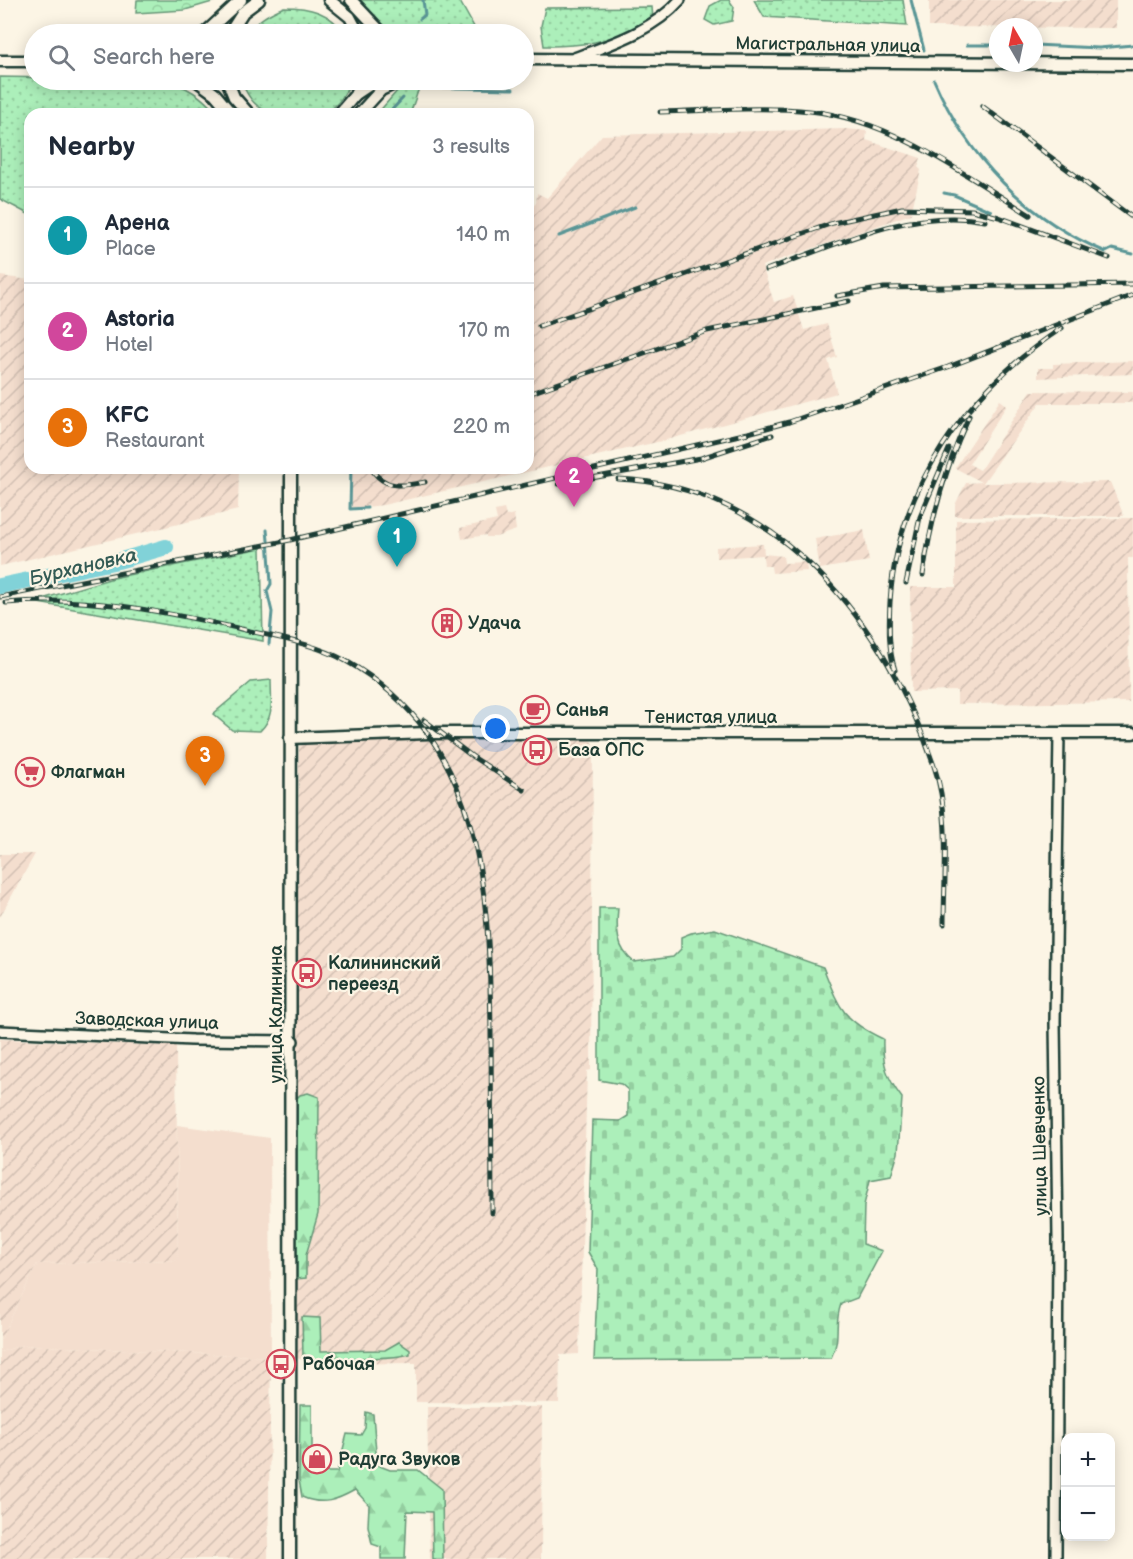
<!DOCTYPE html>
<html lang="en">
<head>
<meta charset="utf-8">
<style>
  body { margin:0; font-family:"Balsamiq Sans",sans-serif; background:#f2f2f3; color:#1f2937 }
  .controls { position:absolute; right:18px; bottom:18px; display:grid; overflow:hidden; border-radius:12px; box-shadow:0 3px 15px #0003 }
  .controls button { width:54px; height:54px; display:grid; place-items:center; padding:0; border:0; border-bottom:2px solid #e0e1e3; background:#fff; color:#1f2937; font:30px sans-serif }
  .compass { position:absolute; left:989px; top:18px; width:54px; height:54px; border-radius:50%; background:#fff; box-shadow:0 3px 15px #0003; rotate:351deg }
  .you { position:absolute; left:496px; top:729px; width:21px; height:21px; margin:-15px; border:4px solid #fff; border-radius:50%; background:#1a73e8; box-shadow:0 0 0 9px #1a73e833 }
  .badge { display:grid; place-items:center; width:39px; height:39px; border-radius:50%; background:#1a73e8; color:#fff; font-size:20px; font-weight:700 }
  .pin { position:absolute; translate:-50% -50px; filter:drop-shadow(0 2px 3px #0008) }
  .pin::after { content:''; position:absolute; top:32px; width:21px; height:18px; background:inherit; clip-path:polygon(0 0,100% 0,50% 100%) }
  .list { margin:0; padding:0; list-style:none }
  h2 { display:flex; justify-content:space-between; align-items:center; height:78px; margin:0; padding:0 24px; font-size:26px }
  h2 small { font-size:20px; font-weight:400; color:#747a83 }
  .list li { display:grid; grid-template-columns:39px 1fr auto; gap:18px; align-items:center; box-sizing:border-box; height:96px; padding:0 24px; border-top:2px solid #e0e1e3 }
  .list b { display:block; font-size:22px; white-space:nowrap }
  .list p { margin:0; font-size:20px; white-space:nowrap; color:#747a83 }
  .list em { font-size:20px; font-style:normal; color:#747a83 }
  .icon { flex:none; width:33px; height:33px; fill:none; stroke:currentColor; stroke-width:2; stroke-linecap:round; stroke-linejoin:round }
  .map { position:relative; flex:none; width:1133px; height:1559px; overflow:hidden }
  .search { position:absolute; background:#fff; box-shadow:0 3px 15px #0003; left:24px; top:24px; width:510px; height:66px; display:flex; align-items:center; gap:15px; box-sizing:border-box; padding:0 21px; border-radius:33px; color:#747a83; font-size:22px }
  .panel { position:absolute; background:#fff; box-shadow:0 3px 15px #0003; left:24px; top:108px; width:510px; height:366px; border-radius:18px }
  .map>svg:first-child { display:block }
  .built { fill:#f4dece }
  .industrial { fill:url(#industrial-furrows) }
  .grass { fill:url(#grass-dots); stroke:#669677; stroke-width:1.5 }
  .forest { fill:url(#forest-firs); stroke:#669677; stroke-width:1.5 }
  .cemetery { fill:url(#cemetery-stones); stroke:#669677; stroke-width:1.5 }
  .park { fill:url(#park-crowns); stroke:#669677; stroke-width:1.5 }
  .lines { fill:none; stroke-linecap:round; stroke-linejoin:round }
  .stream { stroke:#5a9696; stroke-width:3 }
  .river { stroke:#81d2d8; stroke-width:16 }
  .tertiary-casing { stroke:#1f3d34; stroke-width:14 }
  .secondary-casing { stroke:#1f3d34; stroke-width:15 }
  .primary-casing { stroke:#1f3d34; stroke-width:15 }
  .tertiary { stroke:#fcf5e5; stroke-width:9 }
  .secondary { stroke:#fcf5e5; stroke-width:10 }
  .primary { stroke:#fcf5e5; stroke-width:10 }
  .rail-casing { stroke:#1f3d34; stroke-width:5 }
  .rail { stroke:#fcf5e5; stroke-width:3; stroke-dasharray:9; stroke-linecap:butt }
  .labels { text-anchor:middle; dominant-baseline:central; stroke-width:4.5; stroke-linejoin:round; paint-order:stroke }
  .street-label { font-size:18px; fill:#1f3d34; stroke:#fcf5e5 }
  .poi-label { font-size:18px; font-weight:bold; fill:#1f3d34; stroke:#fcf5e5; text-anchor:start }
  .water-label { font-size:20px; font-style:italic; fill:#335b55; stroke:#fcf5e5 }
</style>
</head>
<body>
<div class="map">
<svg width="1133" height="1559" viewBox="0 0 1133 1559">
  <defs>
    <pattern id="industrial-furrows" width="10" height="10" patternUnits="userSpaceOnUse" patternTransform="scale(1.5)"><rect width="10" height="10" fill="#f4dece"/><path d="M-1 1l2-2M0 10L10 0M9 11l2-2" fill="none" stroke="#d1bfb2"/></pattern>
    <pattern id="grass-dots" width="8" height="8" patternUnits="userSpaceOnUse" patternTransform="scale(1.5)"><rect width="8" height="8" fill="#acefba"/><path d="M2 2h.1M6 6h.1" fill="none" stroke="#94cea0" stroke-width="1.8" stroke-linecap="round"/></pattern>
    <pattern id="forest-firs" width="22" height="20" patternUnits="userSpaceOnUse" patternTransform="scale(1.5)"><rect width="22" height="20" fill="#acefba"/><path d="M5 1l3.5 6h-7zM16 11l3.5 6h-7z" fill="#94cea0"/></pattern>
    <pattern id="cemetery-stones" width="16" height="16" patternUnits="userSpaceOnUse" patternTransform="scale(1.5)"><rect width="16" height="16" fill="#acefba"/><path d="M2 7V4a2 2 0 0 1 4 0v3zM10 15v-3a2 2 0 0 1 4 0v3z" fill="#94cea0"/></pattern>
    <pattern id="park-crowns" width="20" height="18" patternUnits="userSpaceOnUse" patternTransform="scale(1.5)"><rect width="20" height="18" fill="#acefba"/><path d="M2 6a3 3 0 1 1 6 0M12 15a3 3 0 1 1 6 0" fill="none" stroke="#94cea0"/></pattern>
  </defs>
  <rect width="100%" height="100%" fill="#fcf5e5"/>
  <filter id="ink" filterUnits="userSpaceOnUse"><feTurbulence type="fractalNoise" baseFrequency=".0167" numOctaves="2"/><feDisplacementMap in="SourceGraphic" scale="12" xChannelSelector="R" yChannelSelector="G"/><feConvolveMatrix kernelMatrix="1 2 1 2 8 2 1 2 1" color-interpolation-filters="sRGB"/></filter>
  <g filter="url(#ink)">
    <!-- built -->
    <polygon class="built" points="177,1125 270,1138 271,1357 23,1345 0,1352 0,1341 37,1264 178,1260"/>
    <!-- industrial -->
    <g class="industrial">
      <polygon points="929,0 1116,0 1116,28 929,27"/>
      <polygon points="846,129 867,131 866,140 921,158 918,167 921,170 911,214 762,266 774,302 793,296 804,330 827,324 837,357 828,360 837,393 666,440 383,505 349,509 349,468 528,468 528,212 536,203 537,193 547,198 602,135"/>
      <polygon points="0,276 30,280 30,468 239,468 238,510 0,566"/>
      <polygon points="1133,361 1133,374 1038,378 1038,368 1053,368 1053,364"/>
      <polygon points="1031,391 1133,392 1133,403 1040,403 983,483 1110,482 1124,516 955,516 955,505 966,483 982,482 955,468 1000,400 1007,405 969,464 980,470"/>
      <polygon points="504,509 506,516 514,514 516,530 496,537 486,537 486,535 462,539 460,528 497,520 495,511"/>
      <polygon points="1133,518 1133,558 1128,558 1129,702 957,704 957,691 911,692 910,587 956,587 956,520"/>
      <polygon points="864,530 869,561 820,569 815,539"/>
      <polygon points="763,544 764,554 783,556 784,563 806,562 807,571 772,573 771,566 764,566 763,555 716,558 716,547"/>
      <polygon points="589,737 593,744 591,1070 587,1071 579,1354 560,1355 559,1403 416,1402 416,1363 314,1364 297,1358 293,1349 299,747 308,739"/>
      <polygon points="0,854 35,854 0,917"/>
      <polygon points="0,1039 176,1046 178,1260 37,1264 0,1341"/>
      <polygon points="23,1345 271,1357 268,1559 0,1559 0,1352"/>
      <polygon points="427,1407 542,1407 541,1559 430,1559"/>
    </g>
    <!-- grass -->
    <g class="grass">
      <polygon points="358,0 459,0 478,34 403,34 380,26"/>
      <polygon points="721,0 729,0 734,7 732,21 714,25 705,20 710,6"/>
      <polygon points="754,0 903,0 907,26 764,17"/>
      <path d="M284,7c26,0 46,5 61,27h-98c10,-14 21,-20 37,-27z"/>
      <path d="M652,7l1,12c-42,22 -62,27 -109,27l-3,-20 4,-18z"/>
      <path d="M0,77l164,3c23,6 38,16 53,34h-187v101l-30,-16z"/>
      <path d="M241,80h110c-4,12 -13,26 -25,33 -6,3 -16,1 -23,1 -33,0 -49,1 -62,-34z"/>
      <polygon points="419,88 410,114 377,114 398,90"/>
      <polygon points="261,548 263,641 32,602 113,578"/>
      <path d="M271,680c0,19 4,37 -11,51l-28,-1 -19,-16 38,-32z"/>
    </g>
    <!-- forest -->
    <g class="forest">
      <polygon points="308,1093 319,1097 318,1214 306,1255 306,1278 296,1279 295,1100 300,1095"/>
      <path d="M302,1317l18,1 1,33 64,-1 14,-8 11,8v4c-18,5 -33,3 -51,4 -20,0 -37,4 -56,-1z"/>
      <path d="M300,1405h12v67h25l10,-38 14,1 4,-7 1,-16 7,2 4,51 13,5h28l24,19 1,70h-10l-1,-47 -25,-1 -2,48h-24v-12l-9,-3 -4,-18 1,-21 -14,-15c-18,10 -32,16 -53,7l-3,-17z"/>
    </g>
    <!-- cemetery -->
    <path class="cemetery" d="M599,908h19c-2,21 -2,41 16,54l39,-5 8,-8v-12l10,-4 24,-4 108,38c16,40 19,53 60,72 -1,25 4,39 19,59l-4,55 -7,23 -21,4 -6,25 -1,39 19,7 -25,47 -16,6c-8,22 1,32 -10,54l-237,2 4,-91 -10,-17 4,-132 28,1 8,-5v-26l-7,-6 -22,-4z"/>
    <!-- park -->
    <polygon class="park" points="137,0 219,0 185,10 136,13"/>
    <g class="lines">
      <!-- stream -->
      <g class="stream">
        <polyline points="911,0 924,50"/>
        <polyline points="420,19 425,15 423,0"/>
        <polyline points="967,45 998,45"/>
        <polyline points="1034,45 1099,48 1133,45"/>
        <path d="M934,80c33,77 94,140 172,172l6,-3 21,5"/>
        <polyline points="413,87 513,89"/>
        <polyline points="388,114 403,98"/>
        <polyline points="944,193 954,195 991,211"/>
        <polyline points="559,236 635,207"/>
        <polyline points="528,251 529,251"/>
        <polyline points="351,468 350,509 367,508"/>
        <path d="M267,530c2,19 3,37 4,54l-4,7 5,21 -3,32"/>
      </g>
      <!-- river -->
      <polyline class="river" points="0,586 118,561 166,547"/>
      <!-- tertiary casing -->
      <g class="tertiary-casing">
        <g id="tertiary">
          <path d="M574,58c37,-14 79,-27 106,-58"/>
          <polyline points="0,1031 192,1040 293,1041"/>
          <polyline points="1056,1559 1058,1239 1055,1022 1059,733"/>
        </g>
      </g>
      <!-- secondary casing -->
      <g class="secondary-casing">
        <polyline id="secondary" points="290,738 428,733 1133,733"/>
      </g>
      <!-- primary casing -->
      <g class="primary-casing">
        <g id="primary">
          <polyline points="329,0 350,17 359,34"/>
          <polyline points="351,0 383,34"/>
          <polyline points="204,34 241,0"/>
          <polyline points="229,34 243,12 259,0"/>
          <polyline points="524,59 1133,64"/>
          <polyline points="0,61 34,61"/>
          <polyline points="196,80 215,94 232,114"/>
          <polyline points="227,80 234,97 249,114"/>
          <polyline points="356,94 377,80"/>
          <polyline points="339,114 355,95 361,80"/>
          <polyline points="359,114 381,90 402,80"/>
          <path d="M290,1559c3,-364 -2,-727 1,-1091"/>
        </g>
      </g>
      <!-- tertiary -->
      <use href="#tertiary" class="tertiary"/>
      <!-- secondary -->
      <use href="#secondary" class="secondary"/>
      <!-- primary -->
      <use href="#primary" class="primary"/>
      <!-- rail casing -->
      <g class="rail-casing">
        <g id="rail">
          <polyline points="982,106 1133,218"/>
          <path d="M660,112c47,-1 103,-6 150,-1 82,9 152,62 220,104"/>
          <path d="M766,270c70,-25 144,-63 219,-49"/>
          <polyline points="837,296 884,288 1133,284"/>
          <polyline points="539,326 833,223 902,208 972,210 999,217 1109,258"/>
          <polyline points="528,394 707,331 849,301"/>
          <path d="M371,468c13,22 33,18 54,14"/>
          <path d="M618,479c159,6 269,146 316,287 17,49 10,107 10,158"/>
          <polyline points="559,484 701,458 772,435"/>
          <path d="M923,575c8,-57 22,-107 46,-159"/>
          <polyline points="906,583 920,517 949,449"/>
          <polyline points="0,597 290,540 748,433 789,422 948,367 1133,295"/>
          <path d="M6,603c78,-8 155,8 231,25 36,9 77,15 109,33 138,78 143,231 145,371 0,60 1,121 1,181"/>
          <path d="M895,670c-7,-20 -6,-47 -5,-68 7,-115 77,-212 172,-274"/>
          <polyline points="424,720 473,757 524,790"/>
        </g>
      </g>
      <!-- rail -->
      <use href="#rail" class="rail"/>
    </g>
  </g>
  <!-- icons -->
  <defs>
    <g id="building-ring" transform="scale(1.5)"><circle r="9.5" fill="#fcf5e5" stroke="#d1495b" stroke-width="1.5"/><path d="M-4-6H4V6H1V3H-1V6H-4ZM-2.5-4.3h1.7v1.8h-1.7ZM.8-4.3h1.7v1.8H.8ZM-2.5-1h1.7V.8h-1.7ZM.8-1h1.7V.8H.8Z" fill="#d1495b"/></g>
    <g id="cafe-ring" transform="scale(1.5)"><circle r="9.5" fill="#fcf5e5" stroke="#d1495b" stroke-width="1.5"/><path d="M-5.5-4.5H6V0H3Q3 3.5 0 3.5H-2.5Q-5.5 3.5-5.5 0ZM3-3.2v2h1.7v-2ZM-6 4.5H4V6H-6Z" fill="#d1495b"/></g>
    <g id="bus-ring" transform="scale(1.5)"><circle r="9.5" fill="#fcf5e5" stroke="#d1495b" stroke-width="1.5"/><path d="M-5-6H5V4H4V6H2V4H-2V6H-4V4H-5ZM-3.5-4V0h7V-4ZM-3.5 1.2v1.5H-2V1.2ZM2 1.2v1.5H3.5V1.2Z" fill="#d1495b"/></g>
    <g id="supermarket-ring" transform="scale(1.5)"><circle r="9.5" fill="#fcf5e5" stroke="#d1495b" stroke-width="1.5"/><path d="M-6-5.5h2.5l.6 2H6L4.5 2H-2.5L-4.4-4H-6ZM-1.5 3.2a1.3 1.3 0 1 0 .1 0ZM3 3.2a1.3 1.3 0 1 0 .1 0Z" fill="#d1495b"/></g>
    <g id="shop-ring" transform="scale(1.5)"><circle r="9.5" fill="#fcf5e5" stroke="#d1495b" stroke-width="1.5"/><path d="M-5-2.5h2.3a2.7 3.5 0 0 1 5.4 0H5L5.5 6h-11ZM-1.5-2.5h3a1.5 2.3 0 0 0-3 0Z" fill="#d1495b"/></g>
  </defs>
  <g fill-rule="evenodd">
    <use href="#building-ring" x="447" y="623"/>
    <use href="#cafe-ring" x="535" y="710"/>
    <use href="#bus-ring" x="537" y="750"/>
    <use href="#supermarket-ring" x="30" y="772"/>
    <use href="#bus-ring" x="307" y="973"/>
    <use href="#bus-ring" x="281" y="1364"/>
    <use href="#shop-ring" x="317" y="1459"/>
  </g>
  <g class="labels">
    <!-- street labels -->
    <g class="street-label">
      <text transform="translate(828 45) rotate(1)">Магистральная улица</text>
      <text x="711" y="717">Тенистая улица</text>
      <text transform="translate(276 1014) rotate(-90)">улица Калинина</text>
      <text transform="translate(147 1021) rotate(2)">Заводская улица</text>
      <text transform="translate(1040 1146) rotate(-91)">улица Шевченко</text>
    </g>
    <!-- poi labels -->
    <g class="poi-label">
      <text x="468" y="623">Удача</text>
      <text x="556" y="710">Санья</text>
      <text x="558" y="750">База ОПС</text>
      <text x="51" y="772">Флагман</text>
      <text x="328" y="963">Калининский<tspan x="328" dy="21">переезд</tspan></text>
      <text x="302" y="1364">Рабочая</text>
      <text x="338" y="1459">Радуга Звуков</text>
    </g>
    <!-- water labels -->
    <g class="water-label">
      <text transform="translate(83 567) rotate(-13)">Бурхановка</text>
    </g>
  </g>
</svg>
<div class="controls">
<button>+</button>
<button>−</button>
</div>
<svg class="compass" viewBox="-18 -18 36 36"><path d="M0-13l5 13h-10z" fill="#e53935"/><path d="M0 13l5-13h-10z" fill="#747a83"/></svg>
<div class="you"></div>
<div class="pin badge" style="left:397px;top:567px;background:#0f9aa8">1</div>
<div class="pin badge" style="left:574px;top:507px;background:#d1479c">2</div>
<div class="pin badge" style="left:205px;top:786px;background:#e8710a">3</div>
<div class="search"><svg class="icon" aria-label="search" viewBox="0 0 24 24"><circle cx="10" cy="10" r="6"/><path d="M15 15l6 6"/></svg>Search here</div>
<section class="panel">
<h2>Nearby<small>3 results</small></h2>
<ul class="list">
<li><span class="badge" style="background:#0f9aa8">1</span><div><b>Арена</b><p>Place</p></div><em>140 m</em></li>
<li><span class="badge" style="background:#d1479c">2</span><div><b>Astoria</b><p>Hotel</p></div><em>170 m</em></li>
<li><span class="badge" style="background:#e8710a">3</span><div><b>KFC</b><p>Restaurant</p></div><em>220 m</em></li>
</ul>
</section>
</div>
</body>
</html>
